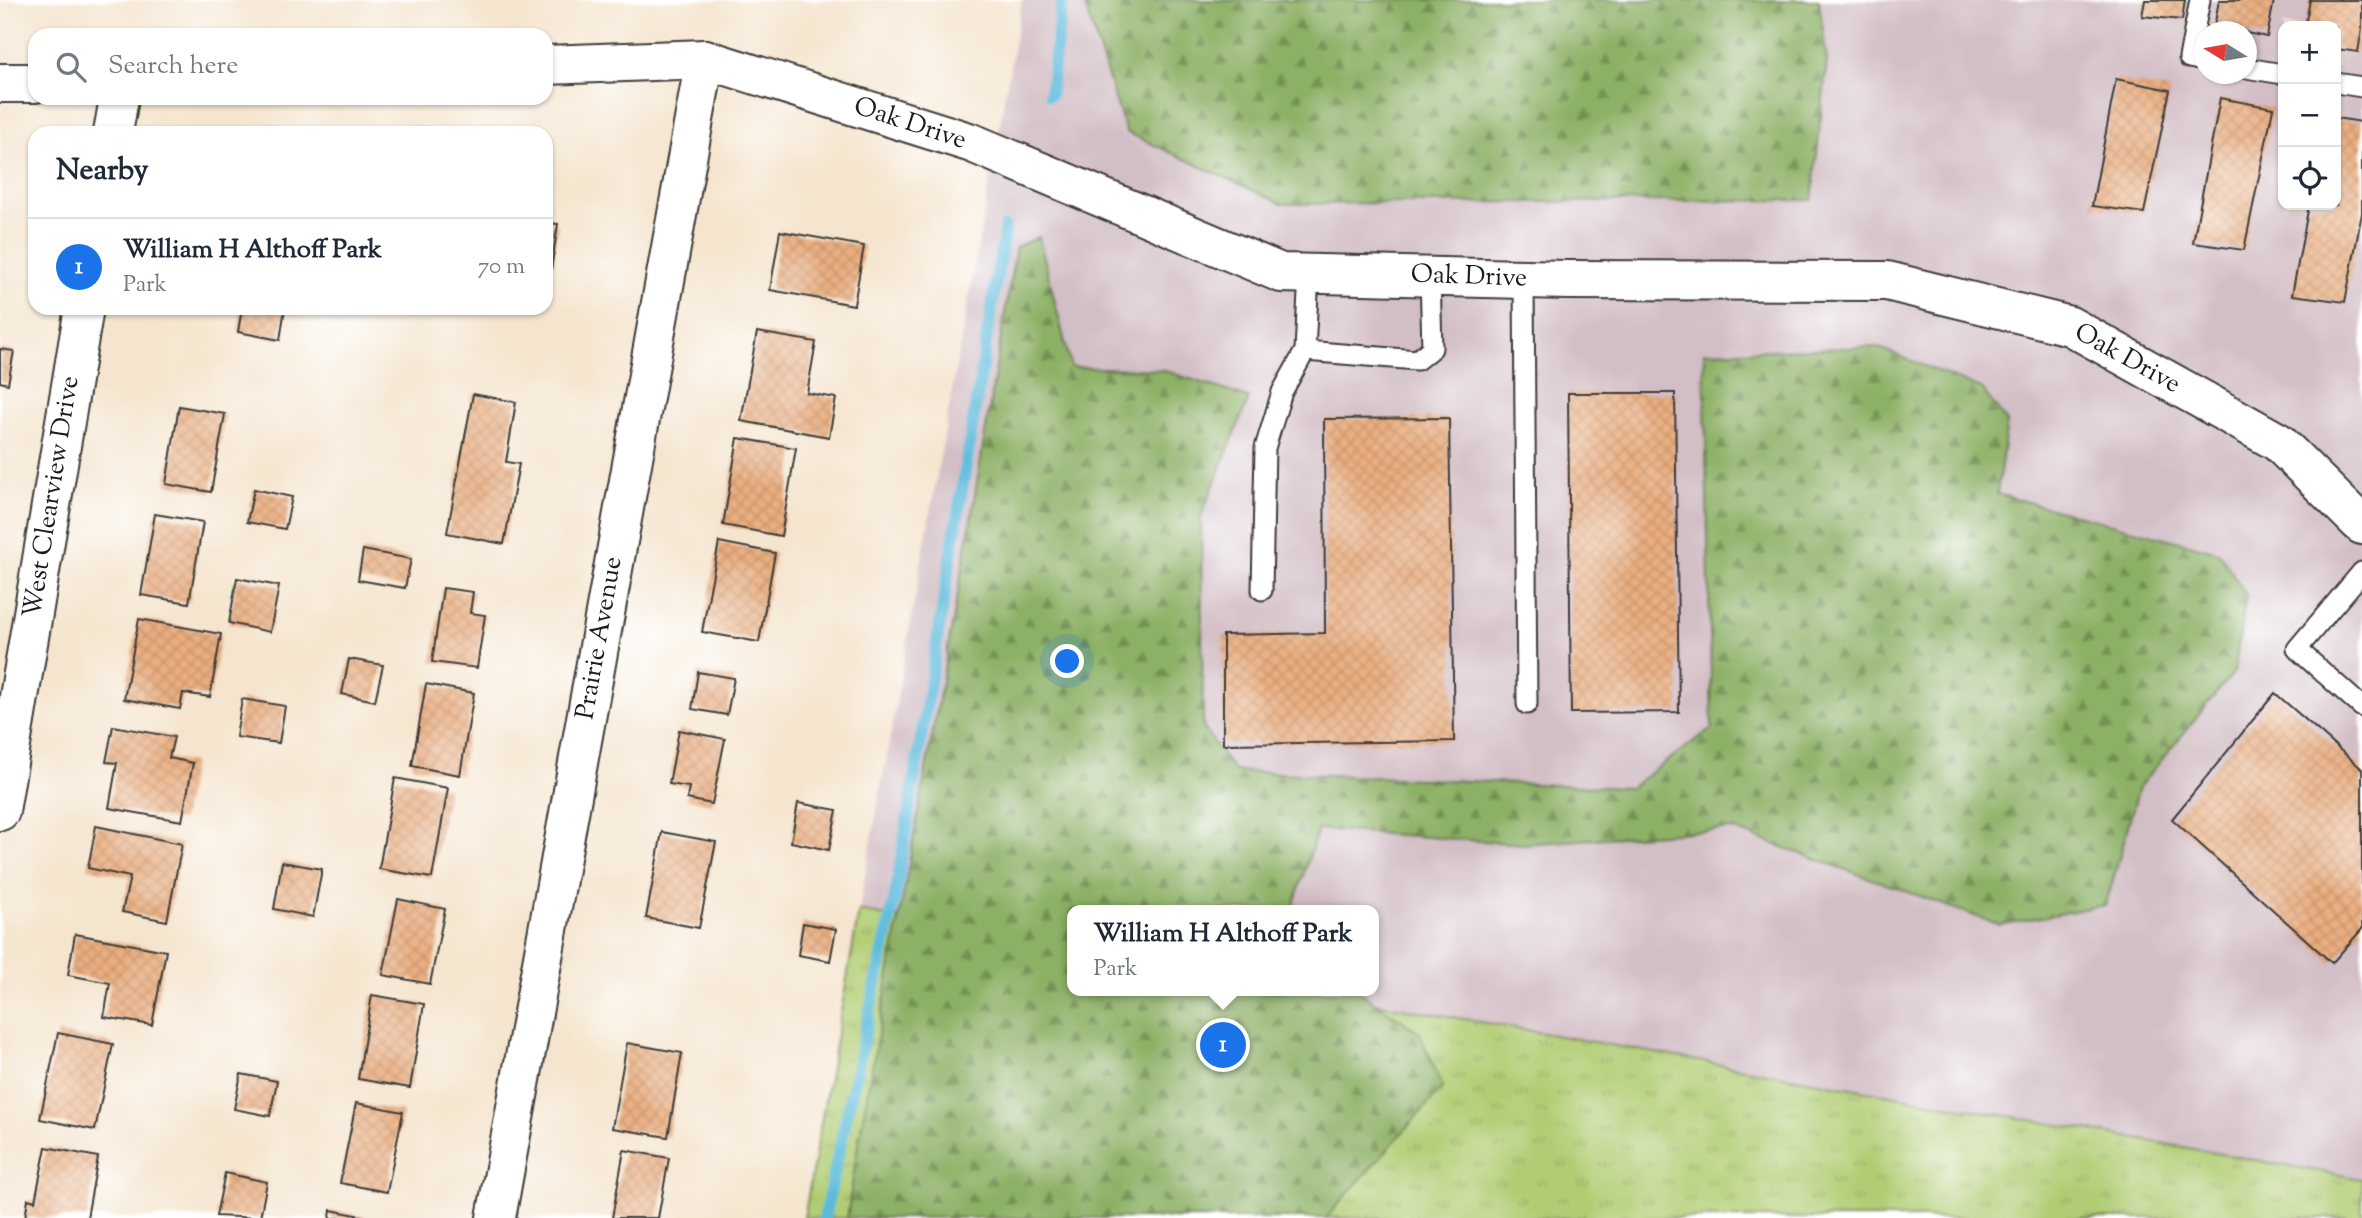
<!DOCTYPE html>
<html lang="en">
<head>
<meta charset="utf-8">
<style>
  body { margin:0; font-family:"Sorts Mill Goudy",serif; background:#f6f6f7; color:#1f2937 }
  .controls { position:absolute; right:21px; top:21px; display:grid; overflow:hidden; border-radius:14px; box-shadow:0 2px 5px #0004 }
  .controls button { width:63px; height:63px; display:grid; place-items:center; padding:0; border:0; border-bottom:2px solid #e0e1e3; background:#fff; color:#1f2937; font:35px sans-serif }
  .compass { position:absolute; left:2194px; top:21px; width:63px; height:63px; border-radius:50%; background:#fff; box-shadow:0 2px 5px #0004; rotate:281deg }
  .you { position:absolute; left:1068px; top:662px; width:24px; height:24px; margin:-18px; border:5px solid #fff; border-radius:50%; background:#1a73e8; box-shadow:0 0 0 10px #1a73e833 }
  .badge { display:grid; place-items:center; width:46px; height:46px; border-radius:50%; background:#1a73e8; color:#fff; font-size:23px; font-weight:700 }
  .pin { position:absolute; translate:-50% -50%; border:4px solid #fff; box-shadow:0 2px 7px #0006 }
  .popup { position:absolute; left:1067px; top:905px; width:312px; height:91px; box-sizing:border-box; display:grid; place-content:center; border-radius:14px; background:#fff; filter:drop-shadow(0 2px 5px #0005); font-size:23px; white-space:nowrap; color:#747a83 }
  .popup b { font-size:26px; color:#1f2937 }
  .popup::after { content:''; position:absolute; left:50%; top:100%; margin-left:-14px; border:14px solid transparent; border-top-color:#fff }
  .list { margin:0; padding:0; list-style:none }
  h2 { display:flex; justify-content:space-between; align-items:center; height:91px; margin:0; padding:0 28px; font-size:30px }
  h2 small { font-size:23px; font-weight:400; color:#747a83 }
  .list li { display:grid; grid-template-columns:46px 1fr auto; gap:21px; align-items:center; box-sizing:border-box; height:98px; padding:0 28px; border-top:2px solid #e0e1e3 }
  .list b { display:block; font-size:26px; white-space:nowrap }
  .list p { margin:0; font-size:23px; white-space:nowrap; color:#747a83 }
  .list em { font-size:23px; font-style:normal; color:#747a83 }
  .icon { flex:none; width:38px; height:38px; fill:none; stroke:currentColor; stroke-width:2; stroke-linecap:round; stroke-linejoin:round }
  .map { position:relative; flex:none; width:2362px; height:1218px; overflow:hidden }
  .search { position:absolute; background:#fff; box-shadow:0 2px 5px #0004; left:28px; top:28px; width:525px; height:77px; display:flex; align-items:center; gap:18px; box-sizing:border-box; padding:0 24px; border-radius:21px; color:#747a83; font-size:26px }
  .panel { position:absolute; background:#fff; box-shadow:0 2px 5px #0004; left:28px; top:126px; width:525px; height:189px; border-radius:21px }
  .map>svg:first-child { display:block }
  .industrial { fill:#d2bec5; fill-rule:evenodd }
  .grass { fill:url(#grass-tufts); stroke:#667448; stroke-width:2 }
  .forest { fill:url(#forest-firs); stroke:#546640; stroke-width:2 }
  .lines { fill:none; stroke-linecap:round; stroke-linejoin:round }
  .stream { stroke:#5cbbdb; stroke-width:12 }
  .building { fill:url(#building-cross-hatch) }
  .service-casing { stroke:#3d3a37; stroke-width:23 }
  .minor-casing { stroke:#3d3a37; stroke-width:42 }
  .service { stroke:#fff; stroke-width:19 }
  .minor { stroke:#fff; stroke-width:38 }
  .labels { text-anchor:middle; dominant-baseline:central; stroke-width:5; stroke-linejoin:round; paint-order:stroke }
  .street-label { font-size:26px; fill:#1c1c1c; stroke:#fff }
</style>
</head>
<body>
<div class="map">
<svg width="2362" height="1218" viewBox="0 0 2362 1218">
  <defs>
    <pattern id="grass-tufts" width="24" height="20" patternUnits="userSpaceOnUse" patternTransform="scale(1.75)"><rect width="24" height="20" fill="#b1cd73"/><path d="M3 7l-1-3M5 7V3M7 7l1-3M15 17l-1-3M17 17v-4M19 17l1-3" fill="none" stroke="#98af63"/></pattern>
    <pattern id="forest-firs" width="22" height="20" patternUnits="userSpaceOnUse" patternTransform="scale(1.75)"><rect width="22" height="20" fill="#8cb065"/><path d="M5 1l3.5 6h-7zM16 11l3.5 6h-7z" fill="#728e52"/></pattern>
    <pattern id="building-cross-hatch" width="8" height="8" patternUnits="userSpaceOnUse" patternTransform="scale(1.75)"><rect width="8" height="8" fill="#eaae80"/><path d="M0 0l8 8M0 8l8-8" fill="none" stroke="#c8956e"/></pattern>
  </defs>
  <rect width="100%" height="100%" fill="#fff"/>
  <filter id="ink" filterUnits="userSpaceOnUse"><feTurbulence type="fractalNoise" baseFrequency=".0143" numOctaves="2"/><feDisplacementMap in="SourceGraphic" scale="14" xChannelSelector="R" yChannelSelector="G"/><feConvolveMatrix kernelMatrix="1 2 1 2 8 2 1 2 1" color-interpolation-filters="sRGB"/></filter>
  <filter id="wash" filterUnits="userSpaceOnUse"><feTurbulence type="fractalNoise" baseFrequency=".00686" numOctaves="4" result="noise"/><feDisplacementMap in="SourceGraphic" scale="28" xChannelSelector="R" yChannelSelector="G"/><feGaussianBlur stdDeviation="1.57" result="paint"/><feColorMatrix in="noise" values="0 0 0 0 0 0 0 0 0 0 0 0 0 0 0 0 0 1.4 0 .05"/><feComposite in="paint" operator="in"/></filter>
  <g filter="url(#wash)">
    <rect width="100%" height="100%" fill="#f5e5cf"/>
    <!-- industrial -->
    <path class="industrial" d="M1022,0h1340v1179l-1055,-188h67v-81h-302v39l-213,-38zM2283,26h53v179h-53zM2204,32h42v42h-42z"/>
    <!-- grass -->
    <polygon class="grass" points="859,911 1072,949 1072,991 1307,991 2362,1179 2362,1218 804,1218"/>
    <!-- forest -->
    <g class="forest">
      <polygon points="1083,0 1819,0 1827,61 1812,200 1282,204 1126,132"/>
      <polygon points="1039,237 1071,367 1163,370 1249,398 1201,516 1203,727 1234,771 1630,788 1712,728 1704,352 1877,347 1982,389 2007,422 1997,494 2219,552 2246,595 2234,672 2139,787 2106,905 2000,925 1732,829 1523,844 1318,829 1292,910 1072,910 1072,991 1358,991 1419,1032 1443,1087 1326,1218 847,1218 857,1151 968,537 1016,247"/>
    </g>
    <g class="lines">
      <!-- stream -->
      <g class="stream">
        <polyline points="1050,95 1062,0"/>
        <polyline points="824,1218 895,897 1005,227"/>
      </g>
    </g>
    <g id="blocks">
      <!-- building -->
      <g class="building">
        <polygon points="2145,0 2185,0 2182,20 2142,16"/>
        <polygon points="2219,0 2274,0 2267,37 2246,33 2246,32 2214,28"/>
        <polygon points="2310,0 2362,0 2362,29 2358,52 2336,49 2336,26 2305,26"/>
        <polygon points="2116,79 2170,90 2144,213 2092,206"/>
        <polygon points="2220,98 2273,108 2244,250 2193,243"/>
        <polygon points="2336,118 2362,122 2362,213 2345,302 2292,295 2309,205 2336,205"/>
        <polygon points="546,223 558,224 548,290 546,290"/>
        <polygon points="780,231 864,246 854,305 770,290"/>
        <polygon points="242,308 285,308 280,340 238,332"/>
        <polygon points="757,332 816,342 807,393 836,398 829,437 741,421"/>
        <polygon points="0,349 14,351 8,384 0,382"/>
        <polygon points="1568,393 1675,393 1679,712 1571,713"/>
        <polygon points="473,394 516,402 506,462 519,464 504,544 447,533"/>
        <polygon points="179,406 225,414 211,492 166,484"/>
        <polygon points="1449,418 1454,741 1223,744 1223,635 1325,633 1324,419"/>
        <polygon points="738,438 796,448 781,536 723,525"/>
        <polygon points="254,489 292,497 285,529 247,522"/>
        <polygon points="155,514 203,522 189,603 141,595"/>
        <polygon points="719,542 775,553 759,642 702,632"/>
        <polygon points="363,550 411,559 405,588 358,580"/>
        <polygon points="237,578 279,586 270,632 229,623"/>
        <polygon points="443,588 473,592 470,613 485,615 477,668 432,662"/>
        <polygon points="139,619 221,634 210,697 183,693 180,709 124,699"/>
        <polygon points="349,659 383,665 375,701 342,694"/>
        <polygon points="698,672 734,678 727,715 692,709"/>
        <polygon points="426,684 474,693 460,775 412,766"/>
        <polygon points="2275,693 2362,769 2362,929 2332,963 2172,819"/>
        <polygon points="242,699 285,706 279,743 236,737"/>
        <polygon points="113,726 174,737 169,758 193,763 182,821 109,808 117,763 106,762"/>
        <polygon points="679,730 725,739 712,804 687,799 689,787 669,784"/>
        <polygon points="395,778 448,788 432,878 379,869"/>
        <polygon points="798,803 837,810 829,850 791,842"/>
        <polygon points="96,826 182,844 167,921 122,912 130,877 88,868"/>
        <polygon points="662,832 716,842 699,928 646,918"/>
        <polygon points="282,862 322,869 313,917 274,909"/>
        <polygon points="398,899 445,909 430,984 383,975"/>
        <polygon points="803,923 836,929 830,961 798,955"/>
        <polygon points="75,934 166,951 152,1025 104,1017 110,983 68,975"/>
        <polygon points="372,995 424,1004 410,1088 358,1079"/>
        <polygon points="58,1033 113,1044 95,1130 40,1119"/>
        <polygon points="627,1043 682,1053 668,1137 612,1128"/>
        <polygon points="241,1074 277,1081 270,1116 234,1109"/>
        <polygon points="356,1103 403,1112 387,1192 340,1183"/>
        <polygon points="46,1147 98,1157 87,1218 25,1218 28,1199 35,1201"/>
        <polygon points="624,1150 669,1158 658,1218 612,1218"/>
        <polygon points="225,1173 267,1182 260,1218 216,1216"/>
        <polygon points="331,1210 366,1217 366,1218 330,1218"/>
      </g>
    </g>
  </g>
  <g filter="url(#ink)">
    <use href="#blocks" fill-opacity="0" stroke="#3d3a37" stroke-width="2"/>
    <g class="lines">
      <!-- service casing -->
      <g class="service-casing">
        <g id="service">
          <polyline points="2200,0 2189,58 2204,61"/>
          <polyline points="2246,68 2283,74"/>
          <polyline points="2336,83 2362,87"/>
          <polyline points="1524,279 1527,704"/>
          <polyline points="1305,351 1417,360 1432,348 1430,276"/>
          <polyline points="2362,572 2297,649 2362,707"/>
          <polyline points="1262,590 1265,448 1282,392 1305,351 1309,273"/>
        </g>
      </g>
      <!-- minor casing -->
      <g class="minor-casing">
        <g id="minor">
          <polyline points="546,65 705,59 972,143 1281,273 1567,280 1887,281 2070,326 2278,442 2362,525"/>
          <polyline points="0,83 35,83"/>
          <polyline points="113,133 119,98"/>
          <polyline points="0,811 84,308"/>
          <polyline points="496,1218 705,59"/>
        </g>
      </g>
      <!-- service -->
      <use href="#service" class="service"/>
      <!-- minor -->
      <use href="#minor" class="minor"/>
    </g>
  </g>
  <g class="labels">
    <!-- street labels -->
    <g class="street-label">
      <text transform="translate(910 124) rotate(18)">Oak Drive</text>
      <text transform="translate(1469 277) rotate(2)">Oak Drive</text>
      <text transform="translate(2127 359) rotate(29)">Oak Drive</text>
      <text transform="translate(52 497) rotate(-81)">West Clearview Drive</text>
      <text transform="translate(600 638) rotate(-80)">Prairie Avenue</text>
    </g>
  </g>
</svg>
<div class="controls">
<button>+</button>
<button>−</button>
<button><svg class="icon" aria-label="locate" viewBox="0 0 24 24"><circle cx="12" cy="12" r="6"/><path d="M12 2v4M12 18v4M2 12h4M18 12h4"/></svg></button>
</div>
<svg class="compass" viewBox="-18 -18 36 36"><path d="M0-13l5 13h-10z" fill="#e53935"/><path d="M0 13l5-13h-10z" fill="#747a83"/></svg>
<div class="you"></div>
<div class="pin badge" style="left:1223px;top:1045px">1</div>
<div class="popup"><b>William H Althoff Park</b>Park</div>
<div class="search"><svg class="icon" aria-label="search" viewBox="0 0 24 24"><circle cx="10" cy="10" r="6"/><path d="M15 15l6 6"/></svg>Search here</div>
<section class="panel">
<h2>Nearby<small></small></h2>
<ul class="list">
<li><span class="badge">1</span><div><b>William H Althoff Park</b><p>Park</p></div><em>70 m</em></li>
</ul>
</section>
</div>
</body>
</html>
